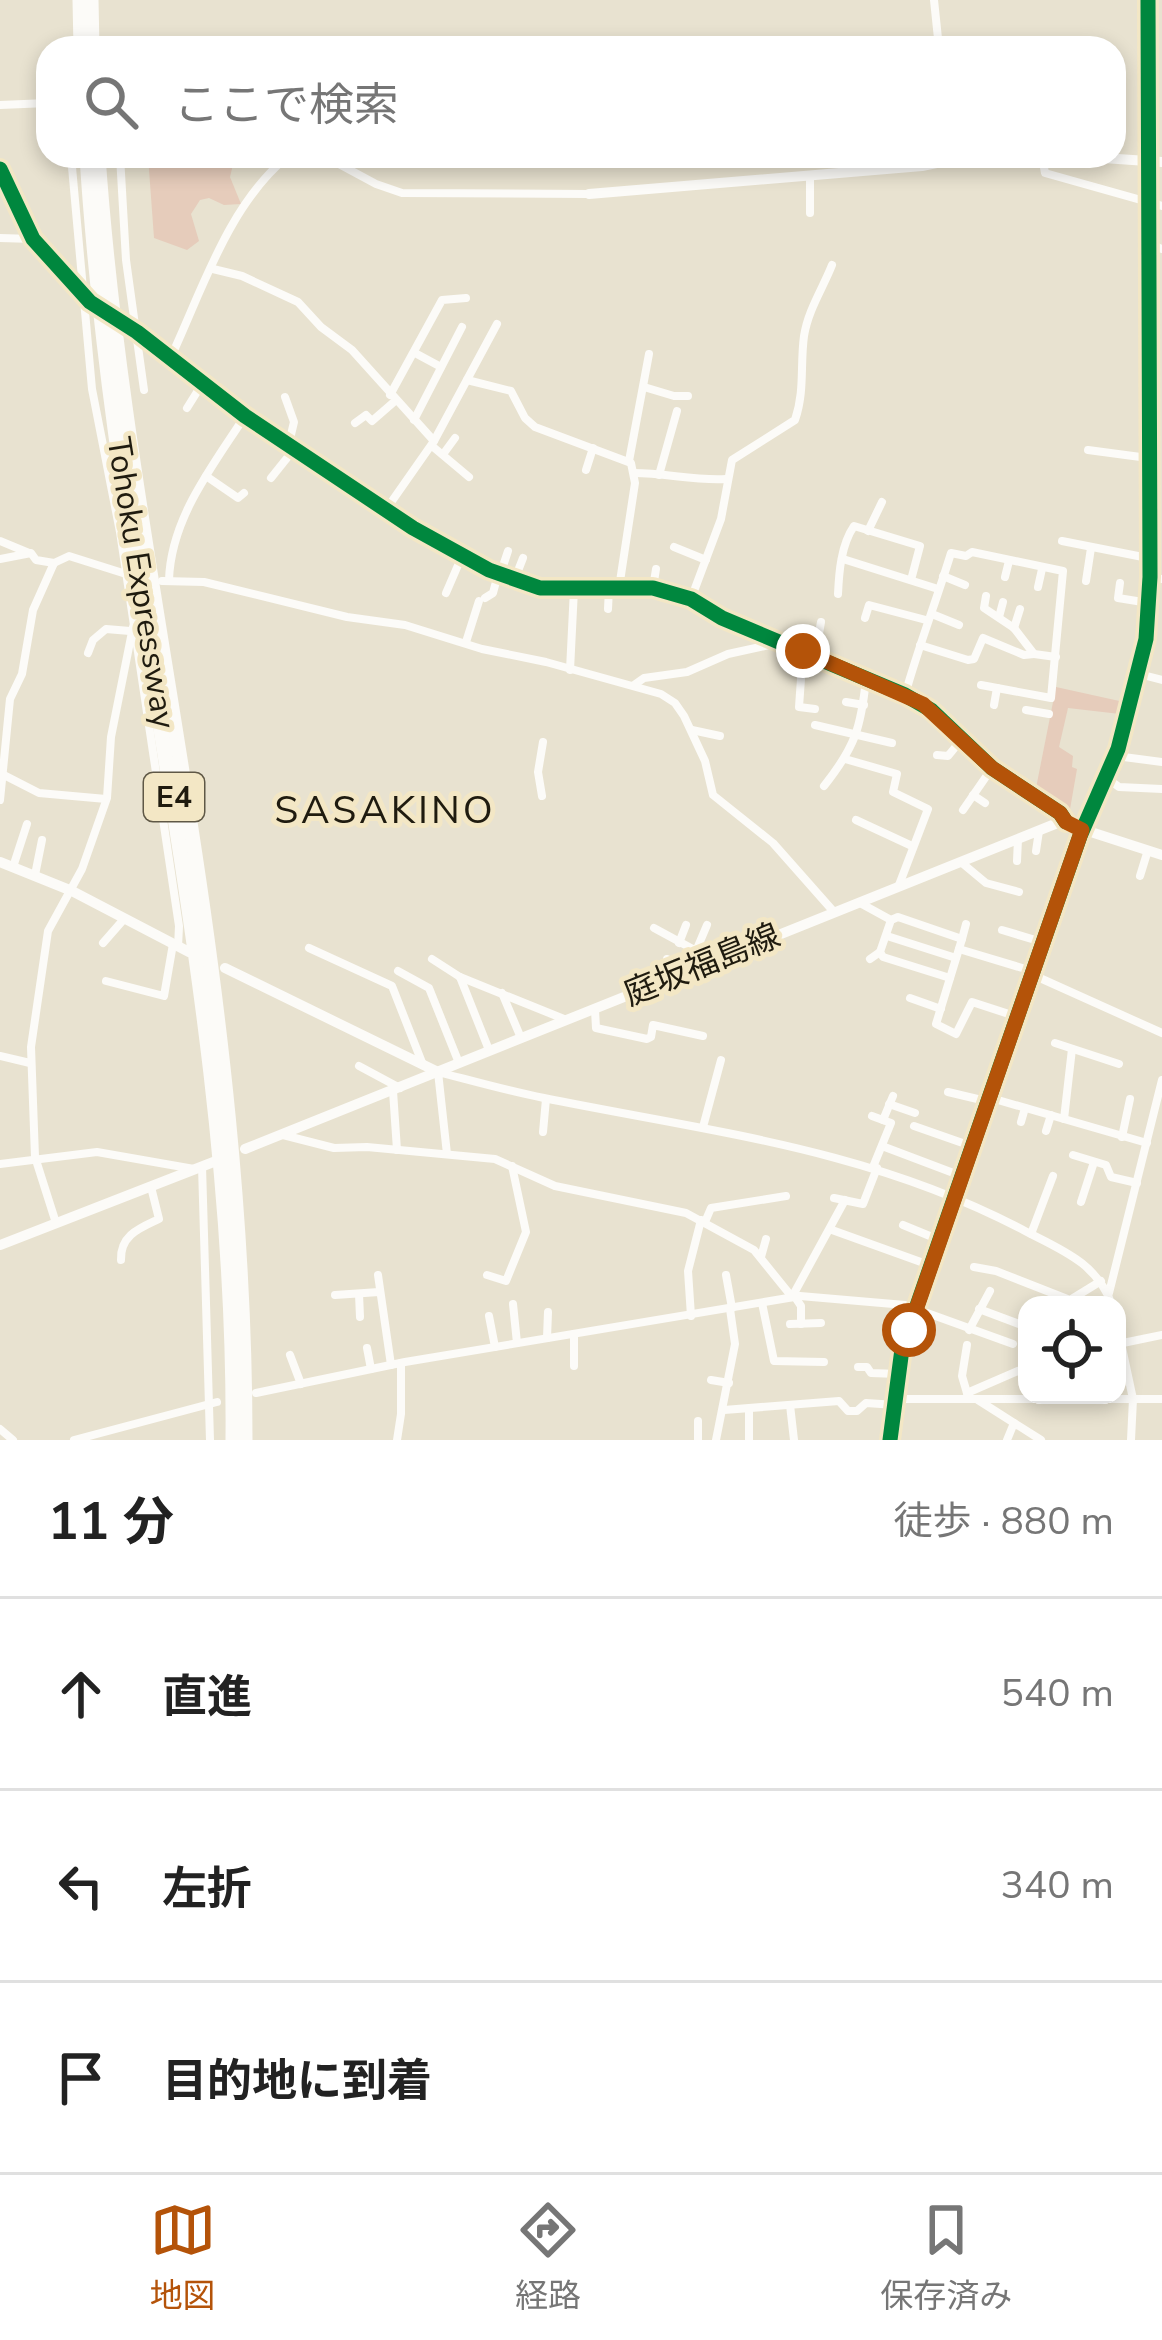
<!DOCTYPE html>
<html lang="ja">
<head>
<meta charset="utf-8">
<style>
  body { margin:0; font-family:"Nunito Sans","Noto Sans JP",sans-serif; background:#f6f6f6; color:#222 }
  .controls { position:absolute; right:36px; bottom:36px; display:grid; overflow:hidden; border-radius:24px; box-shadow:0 6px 18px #0003 }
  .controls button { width:108px; height:108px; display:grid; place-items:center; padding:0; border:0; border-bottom:3px solid #e0e0e0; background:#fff; color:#222; font:60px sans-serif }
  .stop { position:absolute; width:36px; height:36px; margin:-27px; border:9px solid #b45309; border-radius:50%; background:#fff }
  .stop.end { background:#b45309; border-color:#fff; box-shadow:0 3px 12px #0008 }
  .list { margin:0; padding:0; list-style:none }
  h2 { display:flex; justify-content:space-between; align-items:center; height:156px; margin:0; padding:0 48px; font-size:51px }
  h2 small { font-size:39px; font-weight:400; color:#767676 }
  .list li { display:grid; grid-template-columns:78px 1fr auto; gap:36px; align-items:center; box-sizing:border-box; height:192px; padding:0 48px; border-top:3px solid #e0e0e0 }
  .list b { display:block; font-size:45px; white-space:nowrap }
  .list em { font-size:39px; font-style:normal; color:#767676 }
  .icon { flex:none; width:66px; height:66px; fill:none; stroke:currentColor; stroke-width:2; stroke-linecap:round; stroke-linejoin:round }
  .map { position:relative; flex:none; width:1162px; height:1440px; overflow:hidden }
  .search { position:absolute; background:#fff; box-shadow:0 6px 18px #0003; left:36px; right:36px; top:36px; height:132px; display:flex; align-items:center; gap:30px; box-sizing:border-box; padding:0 42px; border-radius:36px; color:#767676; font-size:45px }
  .sheet { height:732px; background:#fff }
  nav { display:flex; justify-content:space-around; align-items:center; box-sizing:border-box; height:168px; border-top:3px solid #e0e0e0; background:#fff; font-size:33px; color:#767676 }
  nav a { display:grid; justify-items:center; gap:6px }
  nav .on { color:#b45309 }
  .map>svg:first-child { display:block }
  .green { fill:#e6ccbb }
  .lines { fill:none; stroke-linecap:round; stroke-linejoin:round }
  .street { stroke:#fcfbf8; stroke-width:8 }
  .secondary { stroke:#fcfbf8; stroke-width:10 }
  .highway { stroke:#fcfbf8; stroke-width:15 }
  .cycleway-casing { stroke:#f3e7c5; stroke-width:22 }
  .cycleway { stroke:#00873e; stroke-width:15 }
  .route { stroke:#b45309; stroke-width:15 }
  .labels { text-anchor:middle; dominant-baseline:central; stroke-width:10; stroke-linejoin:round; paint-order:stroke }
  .shield { fill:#f3e7c5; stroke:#5f5846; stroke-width:3 }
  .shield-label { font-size:30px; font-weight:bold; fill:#1f1b0f }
  .street-label { font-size:33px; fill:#1f1b0f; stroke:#f3e7c5 }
  .quarter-label { font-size:39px; letter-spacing:3px; fill:#1f1b0f; stroke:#f3e7c5 }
</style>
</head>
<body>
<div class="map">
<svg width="1162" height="1440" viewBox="0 0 1162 1440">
  <rect width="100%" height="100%" fill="#e8e2d0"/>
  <!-- green -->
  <g class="green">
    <polygon points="148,156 235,156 230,177 241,204 224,205 209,198 200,200 191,214 199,241 187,250 154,238"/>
    <polygon points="1056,687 1124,702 1120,714 1068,708 1059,747 1073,756 1072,767 1077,769 1069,815 1035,793"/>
  </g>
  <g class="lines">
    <!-- street -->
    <g class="street">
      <polyline points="934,0 939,48"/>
      <polyline points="0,105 48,103"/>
      <polyline points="71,156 92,389 120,532 179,926 178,947"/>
      <polyline points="120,156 126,260 144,390"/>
      <polyline points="324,156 376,184 402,193 589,194"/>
      <polyline points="1042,156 1045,173 1162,206"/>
      <polyline points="810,175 810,213"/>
      <polyline points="0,238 33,239"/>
      <polyline points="1148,243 1162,249"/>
      <polyline points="213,269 242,276 298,302 321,327 352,350 434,441 385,511"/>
      <polyline points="123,322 245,416 374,504 489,570 540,588 660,589 691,599 722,618 923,704 992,768 1060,813 1066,822"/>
      <polyline points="415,353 441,367"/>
      <path d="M170,359c32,-68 58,-154 118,-203"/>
      <polyline points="467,380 511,391 525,418 535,427 631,463 635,483 619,588"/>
      <polyline points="644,387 674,396 688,396"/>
      <polyline points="390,395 442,300 466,298"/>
      <polyline points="285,397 294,422 289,443"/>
      <polyline points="187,408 202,384"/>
      <polyline points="414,420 462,327"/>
      <polyline points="355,423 366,415 372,421 395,401"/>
      <polyline points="434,441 497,324"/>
      <polyline points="432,446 469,477"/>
      <polyline points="1088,450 1148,458"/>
      <polyline points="444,453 455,438"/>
      <polyline points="629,461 649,354"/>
      <polyline points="586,470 593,448"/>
      <path d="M634,473c32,0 61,8 92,6"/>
      <polyline points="659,475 677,411"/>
      <polyline points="206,476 238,498 244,493"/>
      <polyline points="271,478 295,448"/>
      <polyline points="868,531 882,502"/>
      <polyline points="0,541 29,553"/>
      <polyline points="1062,541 1148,558"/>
      <polyline points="674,547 706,560"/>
      <polyline points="0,559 31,553 36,560 54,563"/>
      <polyline points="843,559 938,589"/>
      <polyline points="500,575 508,551"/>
      <polyline points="943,576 965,585"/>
      <polyline points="1005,577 1009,561"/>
      <polyline points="1150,577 1162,579"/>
      <path d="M169,580c2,-62 43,-113 76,-164"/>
      <polyline points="162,581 204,582 347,617 405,625 482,649 546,662 661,694 675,703 684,716 705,761 713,795 773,843 834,912"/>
      <polyline points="514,581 523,558"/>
      <polyline points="1086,581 1091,548"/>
      <polyline points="1120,583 1118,598 1149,603"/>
      <polyline points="1038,587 1042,569"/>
      <polyline points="653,588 656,569"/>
      <polyline points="446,593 462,556"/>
      <path d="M838,594c1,-22 3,-49 16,-68l66,20 -9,34"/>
      <polyline points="986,596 984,608 1014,628 1034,654 1056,657"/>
      <polyline points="485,598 493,593 498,574"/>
      <path d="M691,599l30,-80 11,-59 63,-40c10,-29 5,-55 9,-84 4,-26 19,-48 28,-71"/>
      <polyline points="608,609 609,588"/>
      <polyline points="932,614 959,625"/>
      <polyline points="999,617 1003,602"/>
      <polyline points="865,618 869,605 926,620"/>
      <polyline points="1014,628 1020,609"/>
      <polyline points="466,642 479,601"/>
      <polyline points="920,645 968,660 974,659 983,638 1024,655 1034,654"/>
      <polyline points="803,651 799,707 815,709"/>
      <polyline points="88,653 93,640 106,629 130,631"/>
      <polyline points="815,656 821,622"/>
      <polyline points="570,670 574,589"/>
      <polyline points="1139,674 1162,680"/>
      <polyline points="634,685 644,678 687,672 728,654 783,642"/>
      <path d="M905,695c14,-50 31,-93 46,-142l15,3 6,-4 91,19 -12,127 -70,-13"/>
      <polyline points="846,702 864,705"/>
      <polyline points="994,705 997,688"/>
      <polyline points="1026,710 1049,714"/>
      <polyline points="815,725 892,743"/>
      <polyline points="692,730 720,736"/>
      <polyline points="937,755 948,756 962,739"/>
      <polyline points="1116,756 1162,762"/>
      <polyline points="845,759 897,774 893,792 928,809 899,885"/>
      <polyline points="0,773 39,793 106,799"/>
      <polyline points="1108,779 1119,787 1162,789"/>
      <path d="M824,786c31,-39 37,-58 42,-107"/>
      <polyline points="973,795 985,803"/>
      <polyline points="542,796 538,772 543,742"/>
      <polyline points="0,800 10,699 22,674 33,610 54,563 69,556 126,574"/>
      <polyline points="963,810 992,768"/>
      <polyline points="856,820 912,846"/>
      <polyline points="1036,851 1039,831"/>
      <polyline points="1017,861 1018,839"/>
      <polyline points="962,863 986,883 1019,892"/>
      <polyline points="13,867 27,824"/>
      <polyline points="35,875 42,840"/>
      <polyline points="1140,876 1148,850"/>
      <polyline points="860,903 891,920 898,917 962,939 936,1024 956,1034 972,1002 1018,1017"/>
      <polyline points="891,920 880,952 883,957 950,978"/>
      <polyline points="654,928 713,960"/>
      <polyline points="1002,930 1042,942"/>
      <polyline points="887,936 956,958"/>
      <polyline points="962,939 966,924"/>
      <polyline points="103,943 124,919"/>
      <polyline points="679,943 686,925"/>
      <polyline points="309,948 392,986 423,1065"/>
      <polyline points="959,949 1032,971"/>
      <polyline points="696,951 707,925"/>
      <polyline points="432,959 460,977 489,1050"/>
      <polyline points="870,959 880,952"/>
      <polyline points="398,971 429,988 459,1063"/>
      <polyline points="1031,974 1162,1033"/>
      <polyline points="460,977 564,1019"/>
      <polyline points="665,980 667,959"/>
      <polyline points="106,981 164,996 173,944"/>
      <polyline points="502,993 521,1038"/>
      <polyline points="910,998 941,1009"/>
      <polyline points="595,1010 596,1028 647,1039 651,1037 653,1025 703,1036"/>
      <polyline points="1055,1043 1119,1064"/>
      <polyline points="0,1056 30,1063"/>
      <polyline points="359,1066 400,1088"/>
      <polyline points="393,1091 397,1150"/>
      <polyline points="948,1092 990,1102"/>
      <polyline points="991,1098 1147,1143"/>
      <polyline points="889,1104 915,1113"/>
      <polyline points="872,1116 891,1123 873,1167"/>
      <polyline points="1064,1119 1072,1049"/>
      <polyline points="883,1120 893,1096"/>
      <polyline points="1021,1122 1025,1108"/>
      <polyline points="914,1126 974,1147"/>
      <polyline points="703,1127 721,1060"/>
      <polyline points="1046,1131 1051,1115"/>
      <polyline points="543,1132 546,1099"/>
      <polyline points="283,1135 334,1148 367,1147 495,1159 555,1186 686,1213 754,1250 792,1297 845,1200"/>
      <polyline points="1122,1137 1130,1099"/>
      <polyline points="882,1146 964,1177"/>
      <path d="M447,1154l-9,-82c35,9 70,19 106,26 168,34 327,51 481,133 37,19 72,32 87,74"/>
      <polyline points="1073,1155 1106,1165 1111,1177 1137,1183"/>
      <polyline points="0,1164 97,1152 194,1169"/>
      <polyline points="202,1166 210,1440"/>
      <polyline points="834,1198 863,1204 877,1168"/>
      <polyline points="1081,1202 1094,1162"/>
      <polyline points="705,1222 711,1208 786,1196"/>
      <polyline points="56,1223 35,1157 31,1047 48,931 82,869 107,798 111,737 133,627"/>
      <polyline points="903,1225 942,1241"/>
      <polyline points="832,1230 932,1266"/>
      <polyline points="1031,1234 1053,1176"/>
      <polyline points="761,1257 766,1239"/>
      <path d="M121,1260c-1,-25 19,-32 38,-41l-8,-32"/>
      <polyline points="974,1267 996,1271 1070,1300 1101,1281"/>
      <polyline points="378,1275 391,1365"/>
      <polyline points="487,1275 506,1281 526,1232 512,1166"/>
      <polyline points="726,1275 732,1308"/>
      <polyline points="1109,1293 1162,1080"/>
      <polyline points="359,1294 360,1317"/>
      <polyline points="335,1295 379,1292"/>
      <polyline points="795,1297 801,1306 801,1324"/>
      <polyline points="762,1303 774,1361 824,1362"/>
      <polyline points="513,1304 517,1343"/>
      <polyline points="979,1309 1027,1327"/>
      <polyline points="489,1316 495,1347"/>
      <polyline points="691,1316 688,1271 701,1220"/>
      <polyline points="790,1324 821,1323"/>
      <polyline points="1117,1324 1133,1399 1131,1440"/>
      <polyline points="969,1330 990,1291"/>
      <polyline points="547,1338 548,1312"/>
      <polyline points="1118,1344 1162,1335"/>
      <polyline points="367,1348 371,1369"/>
      <polyline points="290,1355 301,1384"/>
      <polyline points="574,1366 574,1334"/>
      <polyline points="858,1367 867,1367 871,1373 898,1374"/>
      <polyline points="711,1380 729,1383"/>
      <polyline points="256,1393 405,1362 800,1296 905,1305 1013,1344"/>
      <polyline points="967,1393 1027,1367"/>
      <polyline points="967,1393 962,1376 967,1345"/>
      <polyline points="896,1399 1162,1399"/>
      <polyline points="978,1400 1041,1440"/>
      <polyline points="790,1405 794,1440"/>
      <polyline points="724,1410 839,1401 848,1411 857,1411 866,1403 896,1405"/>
      <polyline points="698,1421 698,1440"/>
      <polyline points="0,1429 13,1440"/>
      <polyline points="74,1440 217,1402"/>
      <polyline points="397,1440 401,1414 401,1363"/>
      <polyline points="716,1440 735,1344 730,1309"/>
      <polyline points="749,1440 749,1409"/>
      <polyline points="890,1440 902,1349 1082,830"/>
      <polyline points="1007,1440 1014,1423"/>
    </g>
    <!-- secondary -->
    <g class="secondary">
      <polyline points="1074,156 1162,162"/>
      <polyline points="0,169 33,239 77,288"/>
      <polyline points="589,194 922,166 970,156"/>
      <path d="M1082,830c39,-64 59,-146 67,-219l-1,-611"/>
      <polyline points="0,862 72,891 189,952"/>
      <polyline points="225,968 438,1072"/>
      <polyline points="245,1149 1060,822 1162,855"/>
      <polyline points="0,1245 216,1161"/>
    </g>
    <!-- highway -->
    <g class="highway">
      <polyline points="80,0 81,48"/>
      <polyline points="91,0 92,48"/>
      <path d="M87,156c27,432 150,847 146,1284"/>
      <path d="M98,156c15,215 55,428 88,641 34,213 59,427 59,643"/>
    </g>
    <!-- cycleway casing -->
    <g class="cycleway-casing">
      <g id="cycleway">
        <polyline points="0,169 33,239 90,302 137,332 245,416 413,528 489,570 540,588 653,588 691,599 722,618 905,695 931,710 992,768 1060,813 1066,822"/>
        <polyline points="890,1440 902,1349 1080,836 1118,749 1146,639 1150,577 1148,0"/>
      </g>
    </g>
    <!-- cycleway -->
    <use href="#cycleway" class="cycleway"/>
  </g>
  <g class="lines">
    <!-- route -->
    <polyline class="route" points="803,651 923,704 992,768 1060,813 1066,822 1082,830 909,1330"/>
  </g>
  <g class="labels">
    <!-- shield labels -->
    <rect class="shield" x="144" y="773" width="60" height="48" rx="9"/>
    <g class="shield-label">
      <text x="174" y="797">E4</text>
    </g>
    <!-- street labels -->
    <g class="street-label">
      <text transform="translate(141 583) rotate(81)">Tohoku Expressway</text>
      <text transform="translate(702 965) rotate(-22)">庭坂福島線</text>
    </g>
    <!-- quarter labels -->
    <g class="quarter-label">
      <text x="385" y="810">SASAKINO</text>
    </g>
  </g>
</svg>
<div class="controls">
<button><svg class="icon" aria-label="locate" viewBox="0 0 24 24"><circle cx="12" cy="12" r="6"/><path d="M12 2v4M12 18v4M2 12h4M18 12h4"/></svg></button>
</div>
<div class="stop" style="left:909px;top:1330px"></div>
<div class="stop end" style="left:803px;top:651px"></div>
<div class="search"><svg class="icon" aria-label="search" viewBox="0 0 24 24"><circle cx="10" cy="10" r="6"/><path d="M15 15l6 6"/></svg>ここで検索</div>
</div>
<section class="sheet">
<h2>11 分<small>徒歩 · 880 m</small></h2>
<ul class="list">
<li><svg class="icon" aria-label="ahead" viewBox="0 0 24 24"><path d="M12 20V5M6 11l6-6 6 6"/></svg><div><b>直進</b></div><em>540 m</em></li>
<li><svg class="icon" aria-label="left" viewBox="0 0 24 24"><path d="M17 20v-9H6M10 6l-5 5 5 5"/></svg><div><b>左折</b></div><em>340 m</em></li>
<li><svg class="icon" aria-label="arrive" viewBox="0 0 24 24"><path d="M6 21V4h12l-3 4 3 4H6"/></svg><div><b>目的地に到着</b></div></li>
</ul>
</section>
<nav>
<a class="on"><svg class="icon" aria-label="map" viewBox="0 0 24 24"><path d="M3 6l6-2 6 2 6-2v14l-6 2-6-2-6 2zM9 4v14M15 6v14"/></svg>地図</a>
<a><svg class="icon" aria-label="directions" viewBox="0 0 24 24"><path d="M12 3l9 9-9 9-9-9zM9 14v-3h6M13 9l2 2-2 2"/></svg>経路</a>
<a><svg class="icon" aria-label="saved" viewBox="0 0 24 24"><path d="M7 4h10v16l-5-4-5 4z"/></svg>保存済み</a>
</nav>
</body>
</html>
